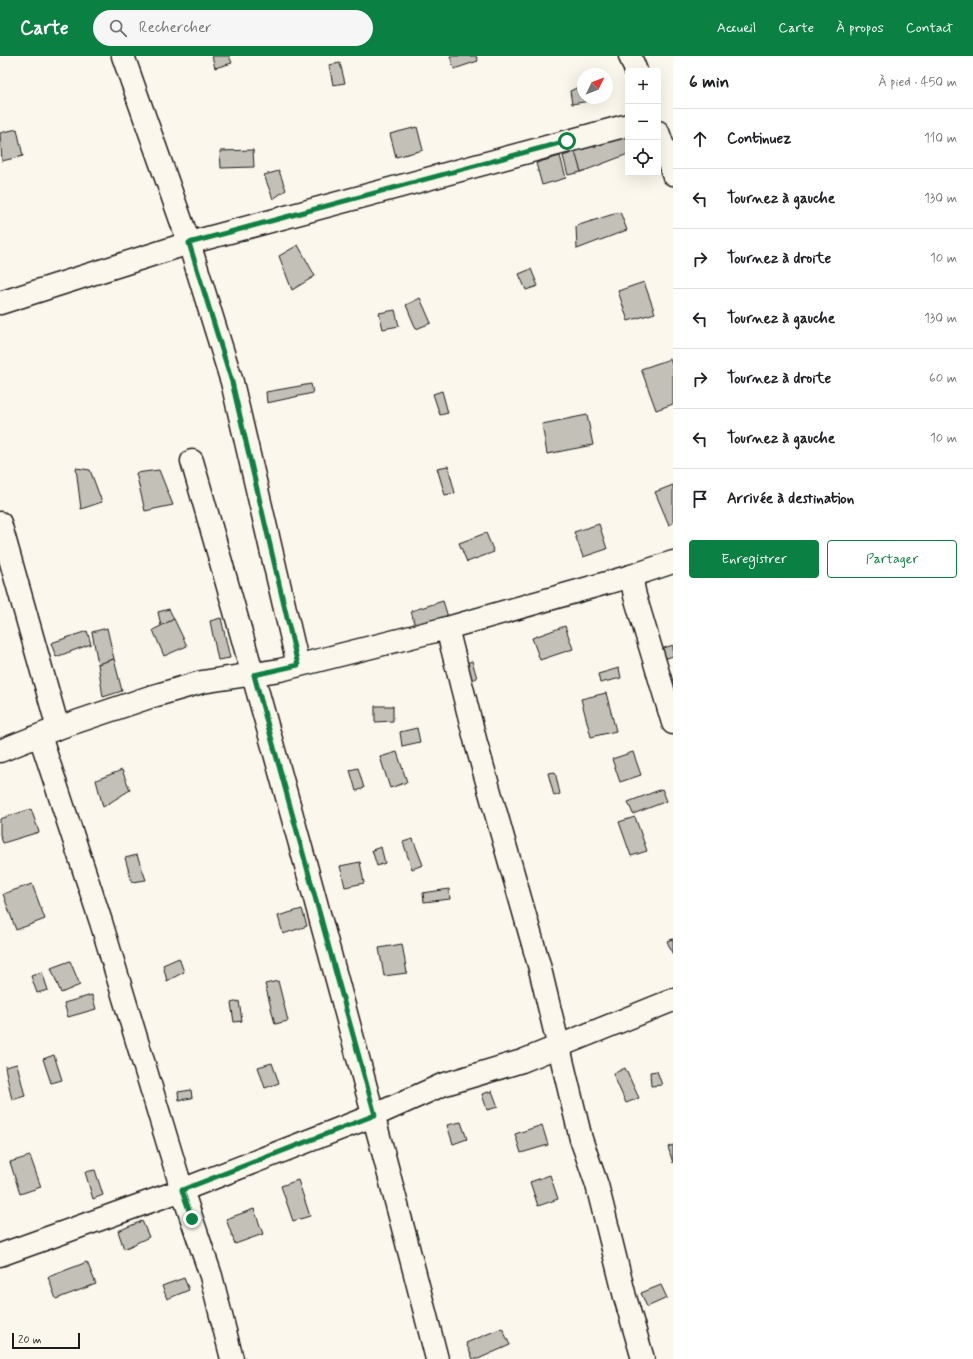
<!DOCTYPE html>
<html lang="fr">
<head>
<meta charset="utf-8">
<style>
  body { margin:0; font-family:Mynerve,sans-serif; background:#f6f6f6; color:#202124 }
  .controls { position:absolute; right:12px; top:12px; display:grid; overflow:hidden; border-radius:4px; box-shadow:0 4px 16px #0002 }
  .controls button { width:36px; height:36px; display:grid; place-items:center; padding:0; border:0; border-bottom:1px solid #e0e0e0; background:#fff; color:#202124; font:20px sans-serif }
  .compass { position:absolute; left:577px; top:12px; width:36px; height:36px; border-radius:50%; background:#fff; box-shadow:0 4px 16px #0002; rotate:47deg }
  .scale { position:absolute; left:12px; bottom:10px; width:68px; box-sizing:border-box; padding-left:4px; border:2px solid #1c1c1c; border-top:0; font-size:11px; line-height:14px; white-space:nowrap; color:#1c1c1c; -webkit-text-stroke:3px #fbf7ec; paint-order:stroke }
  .stop { position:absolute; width:12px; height:12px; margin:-9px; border:3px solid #0b8043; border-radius:50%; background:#fff }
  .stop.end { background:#0b8043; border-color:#fff; box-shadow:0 1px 4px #0008 }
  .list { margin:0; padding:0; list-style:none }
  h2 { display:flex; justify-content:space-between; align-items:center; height:52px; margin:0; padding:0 16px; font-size:17px }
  h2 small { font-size:13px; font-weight:400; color:#757577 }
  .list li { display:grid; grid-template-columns:26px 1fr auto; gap:12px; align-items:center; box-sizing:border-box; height:60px; padding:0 16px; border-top:1px solid #e0e0e0 }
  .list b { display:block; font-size:15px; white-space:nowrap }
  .list em { font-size:13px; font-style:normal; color:#757577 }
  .actions { display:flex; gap:8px; padding:12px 16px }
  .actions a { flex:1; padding:9px 0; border:1px solid #0b8043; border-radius:4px; text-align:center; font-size:14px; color:#0b8043 }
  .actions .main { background:#0b8043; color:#fff }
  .icon { flex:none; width:22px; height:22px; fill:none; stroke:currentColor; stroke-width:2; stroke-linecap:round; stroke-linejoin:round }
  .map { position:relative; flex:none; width:673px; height:1303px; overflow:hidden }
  header { display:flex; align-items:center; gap:24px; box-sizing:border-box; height:56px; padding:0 20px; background:#0b8043; color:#fff }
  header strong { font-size:19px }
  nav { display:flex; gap:22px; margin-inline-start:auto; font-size:14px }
  .search { width:280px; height:36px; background:#f6f6f6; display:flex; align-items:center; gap:10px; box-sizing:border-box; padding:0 14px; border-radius:22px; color:#757577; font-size:15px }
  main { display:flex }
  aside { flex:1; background:#fff }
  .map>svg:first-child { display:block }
  .building { fill:#c3c0b8; stroke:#1c1c1c }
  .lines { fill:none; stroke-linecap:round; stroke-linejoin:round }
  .minor-casing { stroke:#1c1c1c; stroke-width:25 }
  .major-casing { stroke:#1c1c1c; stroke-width:25 }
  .minor { stroke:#fbf7ec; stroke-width:22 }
  .major { stroke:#fbf7ec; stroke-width:22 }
  .route { stroke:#0b8043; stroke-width:5 }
</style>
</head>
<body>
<header>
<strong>Carte</strong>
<div class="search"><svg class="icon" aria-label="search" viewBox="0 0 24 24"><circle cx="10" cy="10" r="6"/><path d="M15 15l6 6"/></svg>Rechercher</div>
<nav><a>Accueil</a><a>Carte</a><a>À propos</a><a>Contact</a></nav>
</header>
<main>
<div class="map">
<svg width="673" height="1303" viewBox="0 0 673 1303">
  <rect width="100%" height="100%" fill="#fbf7ec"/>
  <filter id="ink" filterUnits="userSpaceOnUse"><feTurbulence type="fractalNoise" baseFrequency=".025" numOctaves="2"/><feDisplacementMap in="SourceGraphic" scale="8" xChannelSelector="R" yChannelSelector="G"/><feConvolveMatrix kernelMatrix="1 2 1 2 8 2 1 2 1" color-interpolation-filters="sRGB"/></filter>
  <g filter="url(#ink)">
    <!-- building -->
    <g class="building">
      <polygon points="212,0 229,0 232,7 215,12"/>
      <polygon points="450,0 476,0 478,5 454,13"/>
      <polygon points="340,7 345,27 333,29 329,9"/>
      <polygon points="583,29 583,42 588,42 589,45 572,48 570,35"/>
      <polygon points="417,71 423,94 396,101 390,78"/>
      <polygon points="17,73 23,100 2,105 0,77"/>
      <polygon points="628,74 628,98 581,116 573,93"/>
      <polygon points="253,94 254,111 221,112 220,95"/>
      <polygon points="575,96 581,116 568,119 563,100"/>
      <polygon points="560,100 566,122 542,129 536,107"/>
      <polygon points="279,115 286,134 273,143 264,119"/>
      <polygon points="620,156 627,174 577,193 576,170"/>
      <polygon points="298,189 315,220 292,234 279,200"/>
      <polygon points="531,213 538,230 526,234 519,218"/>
      <polygon points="644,226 655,257 628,265 618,235"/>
      <polygon points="420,242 431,267 416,273 406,249"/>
      <polygon points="395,254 399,270 383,273 379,257"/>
      <polygon points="670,303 673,312 673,348 656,354 641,313"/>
      <polygon points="311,328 313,337 267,347 266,336"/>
      <polygon points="442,335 448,357 440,359 433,338"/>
      <polygon points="587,359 593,389 547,398 542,368"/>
      <polygon points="448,410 455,437 445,439 437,412"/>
      <polygon points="76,412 90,414 102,446 81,453"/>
      <polygon points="159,414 173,449 145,455 136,417"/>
      <polygon points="673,429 673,467 669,469 655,436"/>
      <polygon points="599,468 607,493 583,501 574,476"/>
      <polygon points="486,477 494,496 467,506 459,487"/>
      <polygon points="443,545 448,561 415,570 411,555"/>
      <polygon points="169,553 174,563 161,570 158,556"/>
      <polygon points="221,562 230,602 218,604 210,565"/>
      <polygon points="174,563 187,590 164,600 153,574"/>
      <polygon points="565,570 573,593 540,604 532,582"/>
      <polygon points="107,572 114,603 98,608 92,576"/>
      <polygon points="87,575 91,588 56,601 51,587"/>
      <polygon points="673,589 673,600 661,604 658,594"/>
      <polygon points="114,603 122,635 103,641 98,608"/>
      <polygon points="472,605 477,622 469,625 464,608"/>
      <polygon points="619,612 621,622 600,627 598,618"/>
      <polygon points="606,637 616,675 591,681 581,643"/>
      <polygon points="375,650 393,650 393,665 375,666"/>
      <polygon points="417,672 420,686 402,690 400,676"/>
      <polygon points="397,696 407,726 390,732 380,701"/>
      <polygon points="633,696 641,719 620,726 612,703"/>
      <polygon points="358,712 364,732 356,735 350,714"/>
      <polygon points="122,714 130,734 103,751 96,724"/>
      <polygon points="555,716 560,738 554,740 548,717"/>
      <polygon points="662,733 667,745 633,758 628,746"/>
      <polygon points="31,753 39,776 3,787 0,779 0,763"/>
      <polygon points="635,761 647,795 631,800 619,766"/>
      <polygon points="413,783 423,809 412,813 403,786"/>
      <polygon points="381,791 385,807 377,810 372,794"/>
      <polygon points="137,799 146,824 132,826 125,802"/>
      <polygon points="360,806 364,827 345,831 340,810"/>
      <polygon points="32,828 45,863 16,874 3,838"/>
      <polygon points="449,833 450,843 424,846 423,837"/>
      <polygon points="302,853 307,870 283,878 278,860"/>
      <polygon points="673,883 673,899 667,885"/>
      <polygon points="402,888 407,917 384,920 379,892"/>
      <polygon points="179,902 184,916 167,925 163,909"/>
      <polygon points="70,905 80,929 61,937 51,912"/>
      <polygon points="42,916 48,934 37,937 31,920"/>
      <polygon points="278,925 288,965 275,968 265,928"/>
      <polygon points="92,939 96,953 68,961 64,947"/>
      <polygon points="239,945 242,965 234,966 231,947"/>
      <polygon points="54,999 62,1024 51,1027 43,1003"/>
      <polygon points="272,1007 279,1027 265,1032 258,1011"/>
      <polygon points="17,1008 25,1040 12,1044 5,1011"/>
      <polygon points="625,1012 639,1042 626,1047 613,1018"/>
      <polygon points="657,1015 662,1029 651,1030 650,1016"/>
      <polygon points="191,1034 192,1042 179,1044 178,1036"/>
      <polygon points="492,1035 498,1051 487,1054 482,1038"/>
      <polygon points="461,1066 467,1083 453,1088 447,1069"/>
      <polygon points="542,1069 548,1089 521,1097 515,1078"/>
      <polygon points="673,1089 673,1107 668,1091"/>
      <polygon points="30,1100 41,1131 20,1138 10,1106"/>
      <polygon points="95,1114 103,1139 93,1143 85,1116"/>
      <polygon points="550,1119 558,1143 538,1150 530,1126"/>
      <polygon points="298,1124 310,1160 293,1165 281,1130"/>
      <polygon points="254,1153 263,1178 235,1188 226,1163"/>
      <polygon points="142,1165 149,1181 124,1193 118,1175"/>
      <polygon points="87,1206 96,1228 56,1243 48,1221"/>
      <polygon points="184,1222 189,1234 167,1243 162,1230"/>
      <polygon points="661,1229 667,1242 647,1251 641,1237"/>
      <polygon points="502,1272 510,1289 478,1303 473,1303 466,1287"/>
    </g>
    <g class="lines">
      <!-- minor casing -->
      <g class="minor-casing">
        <g id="minor">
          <polyline points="123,0 189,187 232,326 298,609"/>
          <polyline points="0,247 189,187 628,69"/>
          <path d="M192,405c86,298 168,598 245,898"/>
          <polyline points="0,467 58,672"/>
          <polyline points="631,520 635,540 673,667"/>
          <polyline points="447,572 476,687 539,909 581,1083 597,1129 625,1241 643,1303"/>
          <polyline points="40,680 101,866 182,1134 211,1220 232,1303"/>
          <polyline points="0,695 58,672 150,641 202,626 280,614 447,572 631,520 673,506"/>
          <polyline points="0,1199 182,1134 375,1059 442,1029 522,1005 673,944"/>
        </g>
      </g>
      <!-- major casing -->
      <g class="major-casing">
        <g id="major">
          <polyline points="630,0 636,15"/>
          <polyline points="658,76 673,118"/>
        </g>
      </g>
      <!-- minor -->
      <use href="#minor" class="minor"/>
      <!-- major -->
      <use href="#major" class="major"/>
    </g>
  </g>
  <g class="lines" filter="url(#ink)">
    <!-- route -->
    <polyline class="route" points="192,1163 182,1134 375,1059 254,619 298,609 232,326 189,187 567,85"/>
  </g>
</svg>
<div class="controls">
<button>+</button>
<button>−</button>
<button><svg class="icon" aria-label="locate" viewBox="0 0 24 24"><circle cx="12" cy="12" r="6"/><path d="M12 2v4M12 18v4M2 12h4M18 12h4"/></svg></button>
</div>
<svg class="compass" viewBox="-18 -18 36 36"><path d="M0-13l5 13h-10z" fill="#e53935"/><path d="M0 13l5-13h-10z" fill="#757577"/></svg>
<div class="scale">20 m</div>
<div class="stop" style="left:567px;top:85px"></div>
<div class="stop end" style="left:192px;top:1163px"></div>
</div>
<aside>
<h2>6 min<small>À pied · 450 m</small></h2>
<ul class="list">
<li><svg class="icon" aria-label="ahead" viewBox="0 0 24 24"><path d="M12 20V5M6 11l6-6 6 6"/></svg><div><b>Continuez</b></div><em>110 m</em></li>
<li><svg class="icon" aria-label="left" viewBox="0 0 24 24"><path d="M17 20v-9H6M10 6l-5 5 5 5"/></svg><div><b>Tournez à gauche</b></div><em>130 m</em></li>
<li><svg class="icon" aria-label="right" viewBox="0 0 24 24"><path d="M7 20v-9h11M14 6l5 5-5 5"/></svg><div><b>Tournez à droite</b></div><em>10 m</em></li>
<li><svg class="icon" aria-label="left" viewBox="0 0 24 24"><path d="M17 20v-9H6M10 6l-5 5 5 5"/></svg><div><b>Tournez à gauche</b></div><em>130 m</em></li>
<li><svg class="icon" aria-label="right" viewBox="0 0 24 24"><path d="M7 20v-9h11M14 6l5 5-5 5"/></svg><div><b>Tournez à droite</b></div><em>60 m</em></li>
<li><svg class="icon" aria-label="left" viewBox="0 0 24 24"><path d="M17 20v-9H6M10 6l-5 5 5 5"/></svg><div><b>Tournez à gauche</b></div><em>10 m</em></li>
<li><svg class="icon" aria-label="arrive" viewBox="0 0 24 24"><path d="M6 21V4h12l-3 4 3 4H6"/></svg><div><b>Arrivée à destination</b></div></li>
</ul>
<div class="actions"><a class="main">Enregistrer</a><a>Partager</a></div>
</aside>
</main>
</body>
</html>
